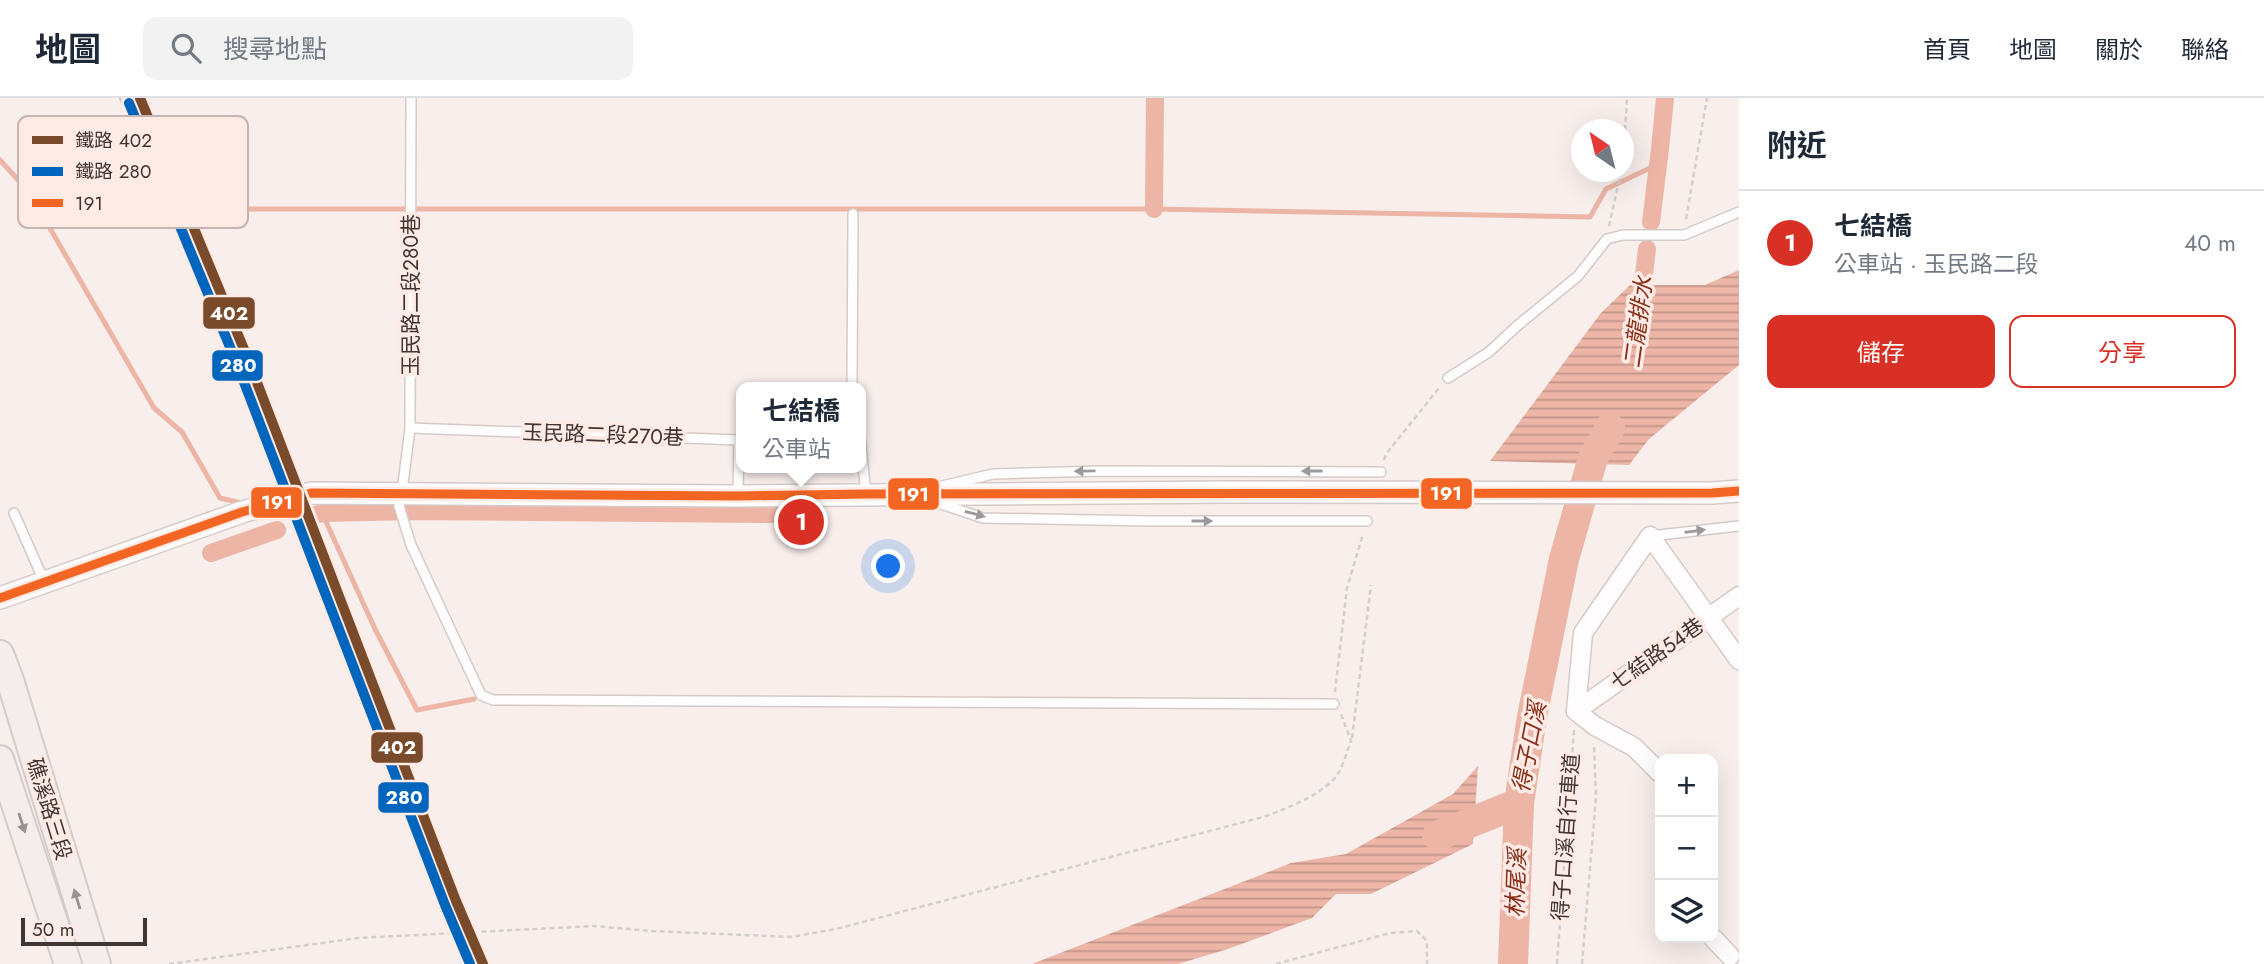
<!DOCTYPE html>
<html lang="zh-TW">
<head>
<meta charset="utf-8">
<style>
  body { margin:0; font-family:Jost,"Noto Sans TC",sans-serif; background:#f2f2f3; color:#1f2937 }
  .controls { position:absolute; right:21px; bottom:21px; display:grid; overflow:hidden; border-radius:14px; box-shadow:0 7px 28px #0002 }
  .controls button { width:63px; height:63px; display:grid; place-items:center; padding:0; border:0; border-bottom:2px solid #e0e1e3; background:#fff; color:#1f2937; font:35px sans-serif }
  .compass { position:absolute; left:1571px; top:21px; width:63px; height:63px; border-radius:50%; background:#fff; box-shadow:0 7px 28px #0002; rotate:325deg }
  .scale { position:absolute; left:21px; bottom:18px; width:126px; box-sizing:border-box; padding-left:7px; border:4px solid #3f3633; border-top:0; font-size:19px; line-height:24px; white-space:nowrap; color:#3f3633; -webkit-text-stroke:5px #feebe6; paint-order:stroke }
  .you { position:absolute; left:889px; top:469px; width:24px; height:24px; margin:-18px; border:5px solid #fff; border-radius:50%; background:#1a73e8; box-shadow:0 0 0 10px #1a73e833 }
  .badge { display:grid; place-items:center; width:46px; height:46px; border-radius:50%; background:#d93025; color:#fff; font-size:23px; font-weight:700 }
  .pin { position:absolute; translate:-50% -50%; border:4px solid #fff; box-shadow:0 2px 7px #0006 }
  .popup { position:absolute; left:736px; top:284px; width:130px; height:91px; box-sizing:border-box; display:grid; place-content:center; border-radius:14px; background:#fff; filter:drop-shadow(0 2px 5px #0005); font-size:23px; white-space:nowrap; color:#747a83 }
  .popup b { font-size:26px; color:#1f2937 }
  .popup::after { content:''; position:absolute; left:50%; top:100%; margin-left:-14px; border:14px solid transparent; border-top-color:#fff }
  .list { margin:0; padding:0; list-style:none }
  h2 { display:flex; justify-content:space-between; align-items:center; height:91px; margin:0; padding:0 28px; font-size:30px }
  h2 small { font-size:23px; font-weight:400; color:#747a83 }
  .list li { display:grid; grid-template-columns:46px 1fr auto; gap:21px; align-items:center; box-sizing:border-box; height:105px; padding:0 28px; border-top:2px solid #e0e1e3 }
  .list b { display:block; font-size:26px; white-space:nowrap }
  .list p { margin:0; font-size:23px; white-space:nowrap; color:#747a83 }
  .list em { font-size:23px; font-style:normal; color:#747a83 }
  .actions { display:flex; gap:14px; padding:21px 28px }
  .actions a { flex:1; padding:16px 0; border:2px solid #d93025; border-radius:14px; text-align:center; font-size:24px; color:#d93025 }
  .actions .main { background:#d93025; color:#fff }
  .icon { flex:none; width:38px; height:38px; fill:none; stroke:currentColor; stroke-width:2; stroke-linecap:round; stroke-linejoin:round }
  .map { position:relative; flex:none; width:1739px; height:866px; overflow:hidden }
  header { display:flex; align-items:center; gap:42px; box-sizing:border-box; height:98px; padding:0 35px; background:#fff; border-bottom:2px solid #e0e1e3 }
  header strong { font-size:33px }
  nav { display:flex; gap:38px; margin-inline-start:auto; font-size:24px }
  .search { width:490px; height:63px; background:#f2f2f3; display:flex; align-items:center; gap:18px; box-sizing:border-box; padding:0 24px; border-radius:14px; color:#747a83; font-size:26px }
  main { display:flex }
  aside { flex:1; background:#fff }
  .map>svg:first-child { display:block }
  .water { fill:url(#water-rules) }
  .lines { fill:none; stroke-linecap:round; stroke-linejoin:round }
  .stream { stroke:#ecb5a6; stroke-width:5 }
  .canal { stroke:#ecb5a6; stroke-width:18 }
  .river { stroke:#ecb5a6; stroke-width:30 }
  .service-casing { stroke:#d4cbc9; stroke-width:12 }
  .minor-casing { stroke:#d4cbc9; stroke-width:21 }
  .tertiary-casing { stroke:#d4cbc9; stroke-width:24 }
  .primary-casing { stroke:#d2cdcb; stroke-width:30 }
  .path { stroke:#d3cfce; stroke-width:2.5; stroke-dasharray:5 3.5; stroke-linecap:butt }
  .service { stroke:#fefcfc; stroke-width:9 }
  .minor { stroke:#fefcfc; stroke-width:18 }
  .tertiary { stroke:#fefcfc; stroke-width:21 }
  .primary { stroke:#f5edeb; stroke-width:26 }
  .rail-casing { stroke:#c7c4c3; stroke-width:8 }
  .rail { stroke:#feebe6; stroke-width:5; stroke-dasharray:16; stroke-linecap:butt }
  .tertiary-bridge-casing { stroke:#d4cbc9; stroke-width:24; stroke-linecap:butt }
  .tertiary-bridge { stroke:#fefcfc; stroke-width:21 }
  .bus-1-casing { stroke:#feebe6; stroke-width:14 }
  .bus-1 { stroke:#f26522; stroke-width:9 }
  .rail-1-casing { stroke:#feebe6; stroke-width:16 }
  .rail-2-casing { stroke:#feebe6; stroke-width:16 }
  .rail-1 { stroke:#7a4b2a; stroke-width:10 }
  .rail-2 { stroke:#0065bd; stroke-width:10 }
  .oneway { fill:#9e9998 }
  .oneway2 { fill:#9a928f }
  .labels { text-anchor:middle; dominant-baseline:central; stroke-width:7; stroke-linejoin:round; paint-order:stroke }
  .street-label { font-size:21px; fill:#3f3633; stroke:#feebe6 }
  .water-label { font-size:23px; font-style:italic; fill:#872f18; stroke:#feebe6 }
  .key { fill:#feebe6; stroke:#c5b5b0; stroke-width:2 }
  .key-label { font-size:19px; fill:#3f3633 }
  .line-badge { stroke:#feebe6; stroke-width:2.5 }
  .badge-label { font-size:19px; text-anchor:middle; font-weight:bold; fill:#fff }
</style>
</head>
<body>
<header>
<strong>地圖</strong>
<div class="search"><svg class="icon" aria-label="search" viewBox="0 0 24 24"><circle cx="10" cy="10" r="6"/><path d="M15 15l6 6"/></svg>搜尋地點</div>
<nav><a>首頁</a><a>地圖</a><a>關於</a><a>聯絡</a></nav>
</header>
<main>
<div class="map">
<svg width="1739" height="866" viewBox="0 0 1739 866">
  <defs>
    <pattern id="water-rules" width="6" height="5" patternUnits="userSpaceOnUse" patternTransform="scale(1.75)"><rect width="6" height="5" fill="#ecb5a6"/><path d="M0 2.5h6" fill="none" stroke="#c19488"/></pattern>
  </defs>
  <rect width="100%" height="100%" fill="#f8eeec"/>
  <!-- water -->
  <g class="water">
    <polygon points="1739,172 1739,267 1649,341 1629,367 1490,363 1601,215 1630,187 1705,187"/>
    <polygon points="1478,668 1473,746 1371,796 1336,796 1312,820 1228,851 1178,866 1032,866 1291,765 1346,756 1453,696"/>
  </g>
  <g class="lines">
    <!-- stream -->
    <g class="stream">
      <polyline points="0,62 29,94 154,310 182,334 220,400 241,405"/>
      <polyline points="217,111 1154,111 1590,119 1606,91 1648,71 1659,63"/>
      <polyline points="322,415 375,531 417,612 474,601"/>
    </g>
    <!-- canal -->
    <g class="canal">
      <polyline points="1154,111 1155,0"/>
      <polyline points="1651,124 1660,51 1665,0"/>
      <polyline points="1640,210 1647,151"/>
      <polyline points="312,418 322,415 415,413 775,416"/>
      <polyline points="211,455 277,432"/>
    </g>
    <!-- river -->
    <g class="river">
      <polyline points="1437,738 1519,705"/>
      <polyline points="1513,866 1519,705 1532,619 1564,461 1593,360 1610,330"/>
    </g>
    <!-- service casing -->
    <g class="service-casing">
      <g id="service">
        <polyline points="411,0 410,330 402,394 399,408 411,447 481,597 493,602 1334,606"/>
        <polyline points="1448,280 1489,254 1517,228 1578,178 1607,141 1623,137 1684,137 1739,114"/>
        <polyline points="852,289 853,116"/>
        <polyline points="410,330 739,342 738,396"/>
        <polyline points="860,338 866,396"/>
        <polyline points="942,388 993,376 1102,373 1381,374"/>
        <polyline points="935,404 983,420 1149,423 1367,423"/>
        <polyline points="14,415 44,483"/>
        <polyline points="1650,438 1739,428"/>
      </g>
    </g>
    <!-- minor casing -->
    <g class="minor-casing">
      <g id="minor">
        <polyline points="1576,613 1583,535 1650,438 1739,562"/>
        <polyline points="1576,613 1739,498"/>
        <polyline points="1576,613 1595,628 1634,649 1660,675"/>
        <polyline points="1713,840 1730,858"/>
      </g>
    </g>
    <!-- tertiary casing -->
    <g class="tertiary-casing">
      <polyline id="tertiary" points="0,500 242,414 311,395 738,398 1224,394"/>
    </g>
    <!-- primary casing -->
    <g class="primary-casing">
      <g id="primary">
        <polyline points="0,556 10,582 97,866"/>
        <polyline points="0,661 68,866"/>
      </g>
    </g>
    <!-- path -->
    <g class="path">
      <polyline points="1624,49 1627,0"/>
      <polyline points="1686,121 1707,0"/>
      <polyline points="1609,128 1621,74"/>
      <polyline points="1384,362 1386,356 1439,290"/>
      <polyline points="1335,594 1347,490 1363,436"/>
      <polyline points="1352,640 1371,487"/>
      <path d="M169,866l189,-26 236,-12 58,5 139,6 45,-8 427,-112c23,-8 64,-24 76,-45 5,-9 8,-21 12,-31l-10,-27"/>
      <polyline points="1276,866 1390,835 1417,833 1427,843 1427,866"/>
      <polyline points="1557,866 1574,632"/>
      <polyline points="1582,866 1596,699 1594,646"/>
    </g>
    <!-- service -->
    <use href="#service" class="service"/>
    <!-- minor -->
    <use href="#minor" class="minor"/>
    <!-- tertiary -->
    <use href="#tertiary" class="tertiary"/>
    <!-- primary -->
    <use href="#primary" class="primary"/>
    <!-- rail casing -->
    <g class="rail-casing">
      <polyline id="rail" points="123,0 233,263 475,866"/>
    </g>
    <!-- rail -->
    <use href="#rail" class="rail"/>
    <!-- tertiary-bridge casing -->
    <g class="tertiary-bridge-casing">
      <polyline id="tertiary-bridge" points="1224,394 1712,395 1739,393"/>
    </g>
    <!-- tertiary-bridge -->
    <use href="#tertiary-bridge" class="tertiary-bridge"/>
    <!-- bus-1 casing -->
    <g class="bus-1-casing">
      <polyline id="bus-1" points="0,500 242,414 311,395 738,398 866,396 1712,395 1739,393"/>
    </g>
    <!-- bus-1 -->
    <use href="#bus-1" class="bus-1"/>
    <!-- rail-1 casing -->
    <g class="rail-1-casing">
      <polyline id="rail-1" points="140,0 248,261 456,803 483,866"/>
    </g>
    <!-- rail-2 casing -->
    <g class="rail-2-casing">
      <polyline id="rail-2" points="129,5 237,266 445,807 470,866"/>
    </g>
    <!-- rail-1 -->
    <use href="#rail-1" class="rail-1"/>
    <!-- rail-2 -->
    <use href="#rail-2" class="rail-2"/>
  </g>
  <!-- one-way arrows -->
  <defs><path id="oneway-solid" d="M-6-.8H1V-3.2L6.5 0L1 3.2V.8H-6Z" transform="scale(1.75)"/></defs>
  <g class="oneway">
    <use href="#oneway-solid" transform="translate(1085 373) rotate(179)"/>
    <use href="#oneway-solid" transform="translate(1312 373) rotate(-180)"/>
    <use href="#oneway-solid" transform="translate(975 416) rotate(15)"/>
    <use href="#oneway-solid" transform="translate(1202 423)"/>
    <use href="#oneway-solid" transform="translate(1695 433) rotate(-7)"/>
  </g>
  <g class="oneway2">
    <use href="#oneway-solid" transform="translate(22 725) rotate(72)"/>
    <use href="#oneway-solid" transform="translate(77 801) rotate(-107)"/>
  </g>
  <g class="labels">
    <!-- street labels -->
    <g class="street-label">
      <text transform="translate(411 197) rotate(-90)">玉民路二段280巷</text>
      <text transform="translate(603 337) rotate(2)">玉民路二段270巷</text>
      <text transform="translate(1657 556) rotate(-35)">七結路54巷</text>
      <text transform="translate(49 711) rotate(73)">礁溪路三段</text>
      <text transform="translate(1566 739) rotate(-86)">得子口溪自行車道</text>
    </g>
    <!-- water labels -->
    <g class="water-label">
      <text transform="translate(1638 224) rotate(-82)">二龍排水</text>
      <text transform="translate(1529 649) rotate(-79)">得子口溪</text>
      <text transform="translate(1516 785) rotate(-88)">林尾溪</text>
    </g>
  </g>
  <!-- legend -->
  <rect x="18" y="18" width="230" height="112" rx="10" class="key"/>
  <rect x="32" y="38" width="31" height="8" fill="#7a4b2a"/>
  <rect x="32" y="69" width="31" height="9" fill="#0065bd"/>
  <rect x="32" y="101" width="31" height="8" fill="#f26522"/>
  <g class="key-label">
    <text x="75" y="49">鐵路 402</text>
    <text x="75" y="80">鐵路 280</text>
    <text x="75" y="112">191</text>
  </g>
  <g class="line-badge">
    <rect x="202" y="198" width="54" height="34" rx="7" fill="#7a4b2a"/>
    <rect x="211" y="251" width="53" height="33" rx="7" fill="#0065bd"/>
    <rect x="1420" y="379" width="53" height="33" rx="7" fill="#f26522"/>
    <rect x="887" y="379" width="53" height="34" rx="7" fill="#f26522"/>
    <rect x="250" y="388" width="53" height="33" rx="7" fill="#f26522"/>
    <rect x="370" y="633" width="54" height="33" rx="7" fill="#7a4b2a"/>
    <rect x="377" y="683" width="53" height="33" rx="7" fill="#0065bd"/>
  </g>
  <g class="badge-label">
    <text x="229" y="222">402</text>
    <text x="238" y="274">280</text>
    <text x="1446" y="402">191</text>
    <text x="913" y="403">191</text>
    <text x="277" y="411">191</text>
    <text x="397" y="656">402</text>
    <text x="404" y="706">280</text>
  </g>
</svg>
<div class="controls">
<button>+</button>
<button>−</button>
<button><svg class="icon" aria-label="layers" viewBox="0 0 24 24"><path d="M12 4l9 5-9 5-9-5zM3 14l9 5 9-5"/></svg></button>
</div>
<svg class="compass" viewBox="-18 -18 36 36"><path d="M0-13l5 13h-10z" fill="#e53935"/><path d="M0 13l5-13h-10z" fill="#747a83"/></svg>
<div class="scale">50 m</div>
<div class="you"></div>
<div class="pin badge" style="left:801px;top:424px">1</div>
<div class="popup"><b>七結橋</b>公車站</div>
</div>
<aside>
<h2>附近<small></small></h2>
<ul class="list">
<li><span class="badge">1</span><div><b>七結橋</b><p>公車站 · 玉民路二段</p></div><em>40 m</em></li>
</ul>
<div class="actions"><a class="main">儲存</a><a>分享</a></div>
</aside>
</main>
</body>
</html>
